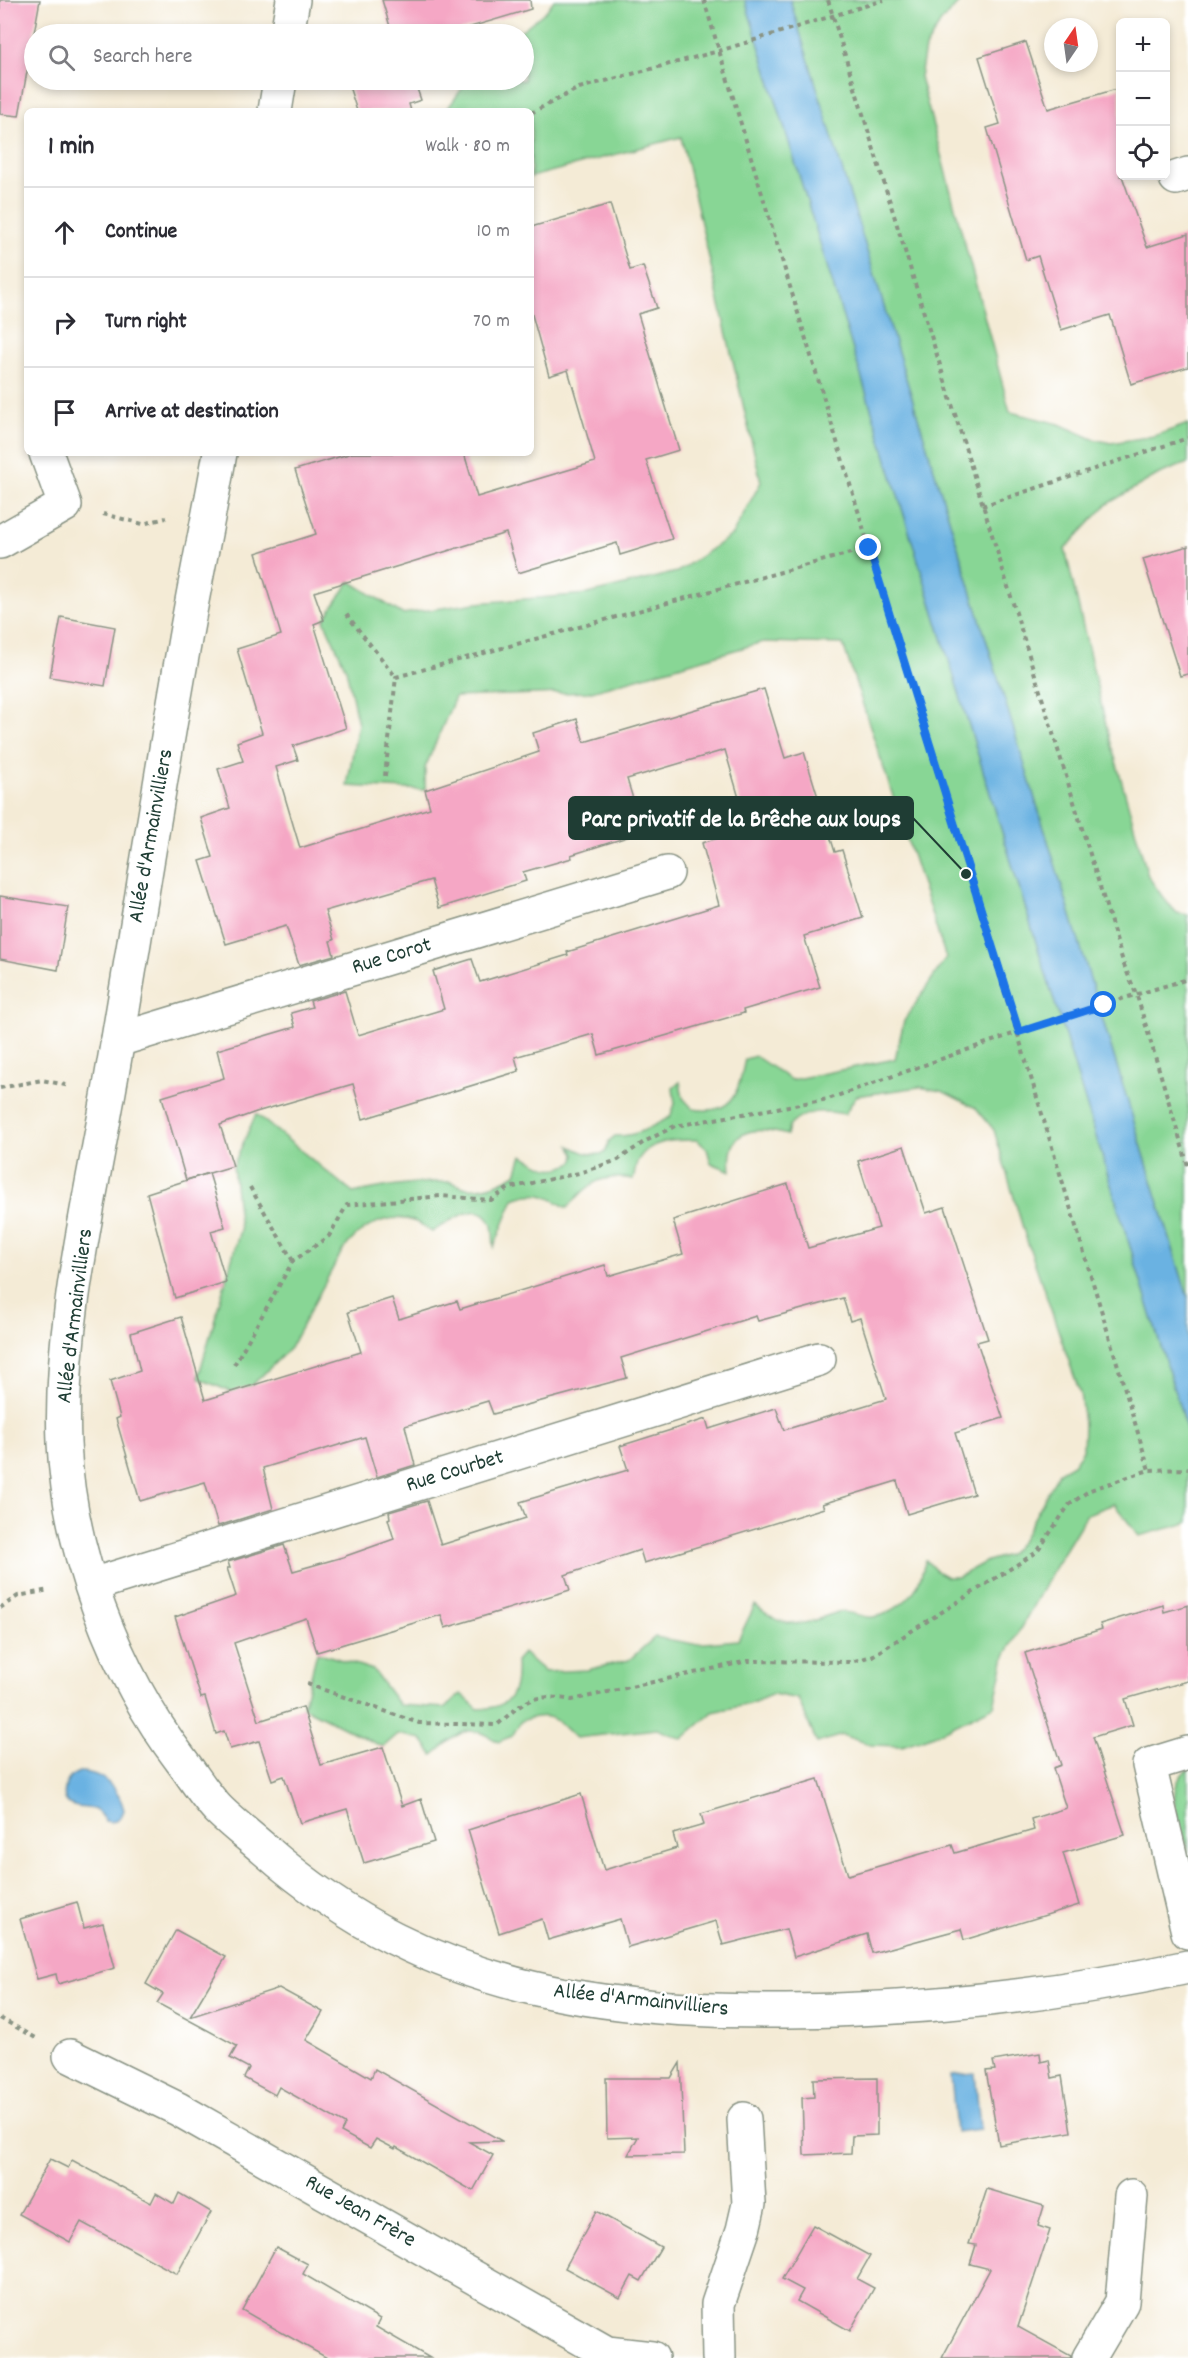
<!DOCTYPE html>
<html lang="en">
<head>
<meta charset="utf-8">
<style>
  body { margin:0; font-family:Dekko,sans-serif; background:#f2f2f3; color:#2b2b33 }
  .controls { position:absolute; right:18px; top:18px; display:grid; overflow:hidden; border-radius:9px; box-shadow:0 3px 9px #0003 }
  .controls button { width:54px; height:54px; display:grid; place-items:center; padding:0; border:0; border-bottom:2px solid #e1e1e2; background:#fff; color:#2b2b33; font:30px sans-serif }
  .compass { position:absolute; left:1044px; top:18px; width:54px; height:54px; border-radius:50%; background:#fff; box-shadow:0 3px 9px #0003; rotate:13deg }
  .stop { position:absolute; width:18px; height:18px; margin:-14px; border:4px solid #1a73e8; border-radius:50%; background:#fff }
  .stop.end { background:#1a73e8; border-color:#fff; box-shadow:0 2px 6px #0008 }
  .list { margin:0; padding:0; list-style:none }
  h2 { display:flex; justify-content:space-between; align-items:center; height:78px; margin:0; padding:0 24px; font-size:26px }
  h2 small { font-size:20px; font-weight:400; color:#7c7c81 }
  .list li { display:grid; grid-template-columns:39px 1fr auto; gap:18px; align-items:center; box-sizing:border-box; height:90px; padding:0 24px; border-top:2px solid #e1e1e2 }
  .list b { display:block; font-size:22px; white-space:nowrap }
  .list em { font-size:20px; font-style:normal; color:#7c7c81 }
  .icon { flex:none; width:33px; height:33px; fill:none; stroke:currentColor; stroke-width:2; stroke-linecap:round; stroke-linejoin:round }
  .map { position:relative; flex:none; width:1188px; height:2358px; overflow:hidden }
  .search { position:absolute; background:#fff; box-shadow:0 3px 9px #0003; left:24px; top:24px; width:510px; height:66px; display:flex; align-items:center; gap:15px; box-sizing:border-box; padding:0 21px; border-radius:33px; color:#7c7c81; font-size:22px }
  .panel { position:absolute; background:#fff; box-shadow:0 3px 9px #0003; left:24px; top:108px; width:510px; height:348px; border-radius:9px }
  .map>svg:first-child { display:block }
  .green { fill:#88d695; stroke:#548a64; stroke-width:1.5 }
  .water { fill:#6bb2e2; stroke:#45788b; stroke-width:1.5 }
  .building { fill:#f5a7c5 }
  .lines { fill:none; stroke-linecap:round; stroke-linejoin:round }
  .minor-casing { stroke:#8a9485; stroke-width:36 }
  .path { stroke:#8a9485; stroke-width:4; stroke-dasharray:4.5 4.5; stroke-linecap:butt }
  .minor { stroke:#fff; stroke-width:33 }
  .route { stroke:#1a73e8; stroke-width:8 }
  .labels { text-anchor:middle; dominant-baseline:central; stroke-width:5; stroke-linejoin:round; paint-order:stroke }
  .street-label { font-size:22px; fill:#1f3d34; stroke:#fff }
  .leader { fill:none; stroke:#1f3d34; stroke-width:2 }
  .callout-dot { fill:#1f3d34; stroke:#fff; stroke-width:2 }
  .callout { fill:#1f3d34; stroke:#1f3d34; stroke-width:2 }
  .callout-label { font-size:24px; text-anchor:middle; font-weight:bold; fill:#fff }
</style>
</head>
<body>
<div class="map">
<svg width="1188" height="2358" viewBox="0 0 1188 2358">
  <rect width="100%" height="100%" fill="#fff"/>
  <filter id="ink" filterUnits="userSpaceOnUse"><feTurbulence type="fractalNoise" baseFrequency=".0167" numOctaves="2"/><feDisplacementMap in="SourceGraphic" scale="12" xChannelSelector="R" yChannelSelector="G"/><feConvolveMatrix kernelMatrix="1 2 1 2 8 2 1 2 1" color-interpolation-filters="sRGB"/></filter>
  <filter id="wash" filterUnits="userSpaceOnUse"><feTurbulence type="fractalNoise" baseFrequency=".008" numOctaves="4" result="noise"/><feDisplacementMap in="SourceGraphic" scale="24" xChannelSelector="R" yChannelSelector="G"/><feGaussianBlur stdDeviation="1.35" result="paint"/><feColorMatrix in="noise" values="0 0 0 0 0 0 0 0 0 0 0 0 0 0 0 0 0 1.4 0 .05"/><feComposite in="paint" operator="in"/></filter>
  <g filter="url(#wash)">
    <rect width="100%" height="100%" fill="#f4ebd6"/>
    <!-- green -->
    <g class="green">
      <path d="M554,0h191l443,1434v89l-49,13 -25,-32 -27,10 -31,51 -51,91 -11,50 -60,29 -32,11 -31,-1 -29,-10 -25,8 -19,-44 -25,-5 -23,10 -37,8 -31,27 -25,-10 -81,9c-21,-20 -25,-27 -55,-17l-9,15 -14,6c-32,-22 -39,-8 -65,13l-11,-16 -24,-5 -15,13 -80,-40 14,-55 56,18 26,35 46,3 16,-14 17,15c34,-1 40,-16 38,-48l7,-8 22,19 42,-2 42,-10 26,-23 39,7 44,-4 17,-35c16,13 32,23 54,17 11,-3 20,-8 31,-10 9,-1 18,4 28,5 16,2 42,-16 49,-31 4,-8 6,-18 9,-26l9,10 12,7h11l29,-16 21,-6 13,-13 38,-70 14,-8 10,-14 1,-25 -4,-32 -55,-158 -31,-105 -18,-22 -34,-17 -23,-4 -63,9 -11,18c-23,-4 -38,-5 -56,12l-2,9c-34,-10 -61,-6 -56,36l-20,-8 -4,-14 -10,-9c-21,0 -47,-1 -59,20 -3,5 -3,13 -5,19 -36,-5 -42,4 -66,29 -20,-13 -30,-18 -53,-9l-20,48c-1,-7 0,-17 -3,-24 -10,-27 -46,1 -59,9 -5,-3 -11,-8 -16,-10 -30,-12 -59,8 -75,31l-51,95 -49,48 -43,-18 42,-148 -7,-64 23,-52 97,79c31,-7 64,-12 97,-11 6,1 11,5 17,6 18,2 34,-5 49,-14l6,-19c20,11 30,21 52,6l1,-7 -5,-8c12,6 22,11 35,7l4,-12 6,-5c21,1 36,-9 55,-19l5,-13 -2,-16 7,-6 3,16 10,11c41,7 45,-17 52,-50l10,-3 36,24 104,-21 9,-38 42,-63 -103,-314 -80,-2 -175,50 -133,5 -30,71v22l-78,-4 11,-62 -12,-55 -22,-49 26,-39 52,33 74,-11 112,-9 89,-22 55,-37 29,-53 -80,-345 -150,40v-66h-85l22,-31h56v-46h-7l29,-23z"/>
      <polygon points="790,0 961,0 941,22 925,48 920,77 1010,412 1059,424 1093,439 1111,443 1154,436 1188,424 1188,463 1159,474 1107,504 1065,549 1106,725 1148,876 1164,899 1177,913 1188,915 1188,1298"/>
      <path d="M1188,1768v84c-8,-27 -26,-61 0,-84z"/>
    </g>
    <!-- water -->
    <g class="water">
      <polygon points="745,0 790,0 1188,1298 1188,1434"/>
      <path d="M79,1772c23,-1 40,17 45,38 -4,11 -8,13 -19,11 -3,-4 -6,-9 -10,-11 -8,-5 -38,3 -29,-25 2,-7 6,-10 13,-13z"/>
      <polygon points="975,2073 980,2129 956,2132 951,2075"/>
    </g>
    <g id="blocks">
      <!-- building -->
      <g class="building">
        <polygon points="0,0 40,0 19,116 0,114"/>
        <polygon points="382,0 530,0 531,9 447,34 377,34 391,30"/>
        <polygon points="1026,42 1048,109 1120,88 1120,176 1122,176 1147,247 1188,234 1188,367 1131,384 1110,315 1061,330 1038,256 1026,260 987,128 1000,124 979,57"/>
        <polygon points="347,80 414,80 421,100 409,104 411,111 357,111"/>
        <polygon points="610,204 630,270 643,266 657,308 638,314 679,450 646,460 672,539 620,555 617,543 518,573 506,533 314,592 324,620 314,624 346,728 293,746 298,760 276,767 300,848 430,808 425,790 539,752 533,733 577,719 584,742 764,689 785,758 804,752 835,852 842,850 863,918 804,936 820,987 743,1010 744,1013 599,1055 593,1034 515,1057 519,1071 363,1119 353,1084 256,1112 220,1125 233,1166 186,1180 162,1097 224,1078 217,1050 295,1027 291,1013 312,1007 310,1001 345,991 358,1035 444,1009 433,971 472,959 480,982 568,955 567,952 719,905 702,843 748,829 725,750 627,779 643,832 571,855 572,858 523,872 526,881 439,908 431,880 325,911 334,940 330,941 334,955 299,965 286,926 226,944 200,861 213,857 201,818 230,808 218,769 243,761 237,742 262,733 237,649 281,635 256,553 316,534 295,470 352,453 464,453 477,497 595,462 568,370 549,376 531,311 531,227"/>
        <polygon points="1188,546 1188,674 1180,676 1143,559"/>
        <polygon points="61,617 115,627 105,686 50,677"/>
        <polygon points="0,896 68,907 58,970 0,959"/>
        <polygon points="904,1146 926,1213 945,1207 988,1339 977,1342 1003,1418 955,1433 974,1494 907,1514 897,1481 822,1504 824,1508 644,1563 640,1550 565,1575 570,1590 445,1628 441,1615 317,1652 306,1618 234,1643 259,1721 303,1707 321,1765 383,1747 402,1806 421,1799 434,1842 364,1863 347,1809 300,1823 284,1776 272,1780 259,1741 230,1749 224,1731 216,1734 205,1697 201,1698 175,1617 236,1596 227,1568 230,1568 228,1562 284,1545 293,1571 343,1557 394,1539 388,1519 390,1518 389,1512 427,1501 441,1545 526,1518 520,1502 628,1470 620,1446 706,1419 709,1429 776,1408 784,1430 886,1399 860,1318 850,1321 843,1298 758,1321 756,1316 621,1358 627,1378 493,1414 488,1401 405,1426 415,1465 377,1477 365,1437 263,1468 273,1509 218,1526 205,1482 140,1501 116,1419 120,1417 110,1381 140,1371 131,1333 181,1317 205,1400 361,1352 348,1312 392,1298 399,1319 457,1301 460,1309 605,1265 608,1276 683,1254 673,1220 788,1184 808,1248 879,1228 858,1161"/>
        <polygon points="209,1173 225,1227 211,1231 226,1282 175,1298 147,1193"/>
        <polygon points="1163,1605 1164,1612 1188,1605 1188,1681 1125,1699 1133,1725 1093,1737 1125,1835 1063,1853 1079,1905 964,1940 961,1929 872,1953 867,1934 794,1957 786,1929 723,1945 716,1921 628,1947 620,1919 548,1940 542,1919 499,1933 468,1830 581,1794 604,1870 677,1848 673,1834 704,1825 701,1814 818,1779 848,1875 952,1845 955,1853 1034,1830 1031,1819 1066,1808 1053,1768 1061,1765 1025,1653 1102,1629 1100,1624"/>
        <polygon points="77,1902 84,1928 103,1923 115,1968 58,1984 56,1974 37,1979 20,1919"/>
        <polygon points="176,1930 226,1957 190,2017 279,1988 323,2012 306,2040 371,2078 375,2069 502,2141 469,2142 493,2155 473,2191 396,2147 395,2149 376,2139 370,2148 341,2132 345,2124 279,2087 275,2095 244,2078 249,2068 230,2058 237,2046 157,2003 163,1994 146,1984"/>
        <polygon points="1040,2053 1041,2062 1049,2060 1052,2078 1062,2076 1071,2132 999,2145 986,2071 995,2070 993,2061"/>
        <polygon points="680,2063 684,2154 628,2155 638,2137 607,2138 606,2078 671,2078"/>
        <polygon points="877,2078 877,2135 852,2136 851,2153 804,2155 802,2098 814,2097 813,2079"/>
        <polygon points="50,2159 68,2168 72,2160 151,2203 156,2193 174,2204 179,2193 211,2212 177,2274 81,2222 70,2242 19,2214"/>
        <polygon points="987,2189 1044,2206 1038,2226 1050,2230 1018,2327 1071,2356 1070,2358 942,2358 990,2269 970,2264 976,2245 969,2244"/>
        <polygon points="596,2211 661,2247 641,2281 632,2276 620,2298 565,2268"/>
        <polygon points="813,2225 870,2256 857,2279 874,2288 850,2331 797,2301 803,2290 782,2279"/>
        <polygon points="276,2247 308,2264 303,2274 380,2319 376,2327 430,2358 327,2358 242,2310"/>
      </g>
    </g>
  </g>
  <g filter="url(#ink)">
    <use href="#blocks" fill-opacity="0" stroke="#8a9485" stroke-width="1.5"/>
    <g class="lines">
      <!-- minor casing -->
      <g class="minor-casing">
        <g id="minor">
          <polyline points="287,34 293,0"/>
          <polyline points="275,111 280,80"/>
          <polyline points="1176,178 1188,174"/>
          <path d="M220,453c-11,64 -25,128 -36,192 -26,145 -48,290 -73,435 -20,118 -52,243 -47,363 5,110 51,230 117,317 12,16 23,34 37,49 14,14 31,27 46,40 170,150 355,167 572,161 119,-4 236,-18 352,-43"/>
          <polyline points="0,542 65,505 46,453"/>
          <polyline points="118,1040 667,873"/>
          <polyline points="92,1585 819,1359"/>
          <polyline points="1188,1753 1149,1765 1188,1932"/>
          <polyline points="70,2056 178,2109 607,2353 652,2358"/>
          <polyline points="719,2358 718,2304 743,2230 749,2204 744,2119"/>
          <polyline points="1089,2358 1122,2302 1131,2196"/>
        </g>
      </g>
      <!-- path -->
      <g class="path">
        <path d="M704,0c146,491 299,979 445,1470"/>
        <polyline points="828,0 1124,965 1137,996 1188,1166"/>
        <polyline points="531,113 579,88 719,51 884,0"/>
        <polyline points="982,506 1188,438"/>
        <polyline points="103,514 143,524 166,518"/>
        <polyline points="346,614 396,677"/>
        <polyline points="385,776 396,677 869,548"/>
        <polyline points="0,1088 42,1080 70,1086"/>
        <polyline points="250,1187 293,1261"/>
        <polyline points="234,1365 293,1261 329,1236 347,1205 441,1196 491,1200 509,1188 579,1173 618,1160 644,1142 675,1126 828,1099 1055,1019 1188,979"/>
        <polyline points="0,1608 18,1596 49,1590"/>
        <path d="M307,1684l112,39 78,2c30,-26 35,-32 75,-25l176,-39 103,1 21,-6 165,-104 32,-47 21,-15 59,-20 39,-1"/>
        <polyline points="0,2018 36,2038"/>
      </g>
      <!-- minor -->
      <use href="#minor" class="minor"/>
    </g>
  </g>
  <g class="lines" filter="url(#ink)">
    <!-- route -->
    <polyline class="route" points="869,548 1019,1032 1104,1005"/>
  </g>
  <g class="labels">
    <!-- street labels -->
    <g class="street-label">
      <text transform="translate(152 836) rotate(-80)">Allée d'Armainvilliers</text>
      <text transform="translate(392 957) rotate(-17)">Rue Corot</text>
      <text transform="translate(76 1316) rotate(-83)">Allée d'Armainvilliers</text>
      <text transform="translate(455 1472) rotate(-17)">Rue Courbet</text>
      <text transform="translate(641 2001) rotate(6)">Allée d'Armainvilliers</text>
      <text transform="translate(360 2212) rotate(30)">Rue Jean Frère</text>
    </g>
  </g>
  <!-- callouts -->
  <path class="leader" d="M966 874L913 818"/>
  <circle class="callout-dot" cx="966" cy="874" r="6"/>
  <rect class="callout" x="569" y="797" width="344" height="42" rx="6"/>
  <g class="callout-label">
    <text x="741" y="826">Parc privatif de la Brêche aux loups</text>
  </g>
</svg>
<div class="controls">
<button>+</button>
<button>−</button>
<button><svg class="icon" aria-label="locate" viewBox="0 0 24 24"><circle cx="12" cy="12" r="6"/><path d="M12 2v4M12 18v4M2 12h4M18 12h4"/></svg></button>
</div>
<svg class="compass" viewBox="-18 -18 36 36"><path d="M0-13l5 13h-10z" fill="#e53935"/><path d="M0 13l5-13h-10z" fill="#7c7c81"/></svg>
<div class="stop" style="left:1104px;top:1005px"></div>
<div class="stop end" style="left:869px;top:548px"></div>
<div class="search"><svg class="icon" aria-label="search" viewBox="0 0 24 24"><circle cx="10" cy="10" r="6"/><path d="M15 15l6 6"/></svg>Search here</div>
<section class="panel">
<h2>1 min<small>Walk · 80 m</small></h2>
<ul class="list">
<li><svg class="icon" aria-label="ahead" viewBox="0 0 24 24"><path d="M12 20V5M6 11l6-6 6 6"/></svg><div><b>Continue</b></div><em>10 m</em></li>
<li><svg class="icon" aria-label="right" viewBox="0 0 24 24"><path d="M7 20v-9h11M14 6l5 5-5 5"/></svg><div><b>Turn right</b></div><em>70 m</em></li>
<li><svg class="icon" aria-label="arrive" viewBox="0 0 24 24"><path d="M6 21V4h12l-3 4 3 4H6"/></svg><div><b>Arrive at destination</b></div></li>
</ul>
</section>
</div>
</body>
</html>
